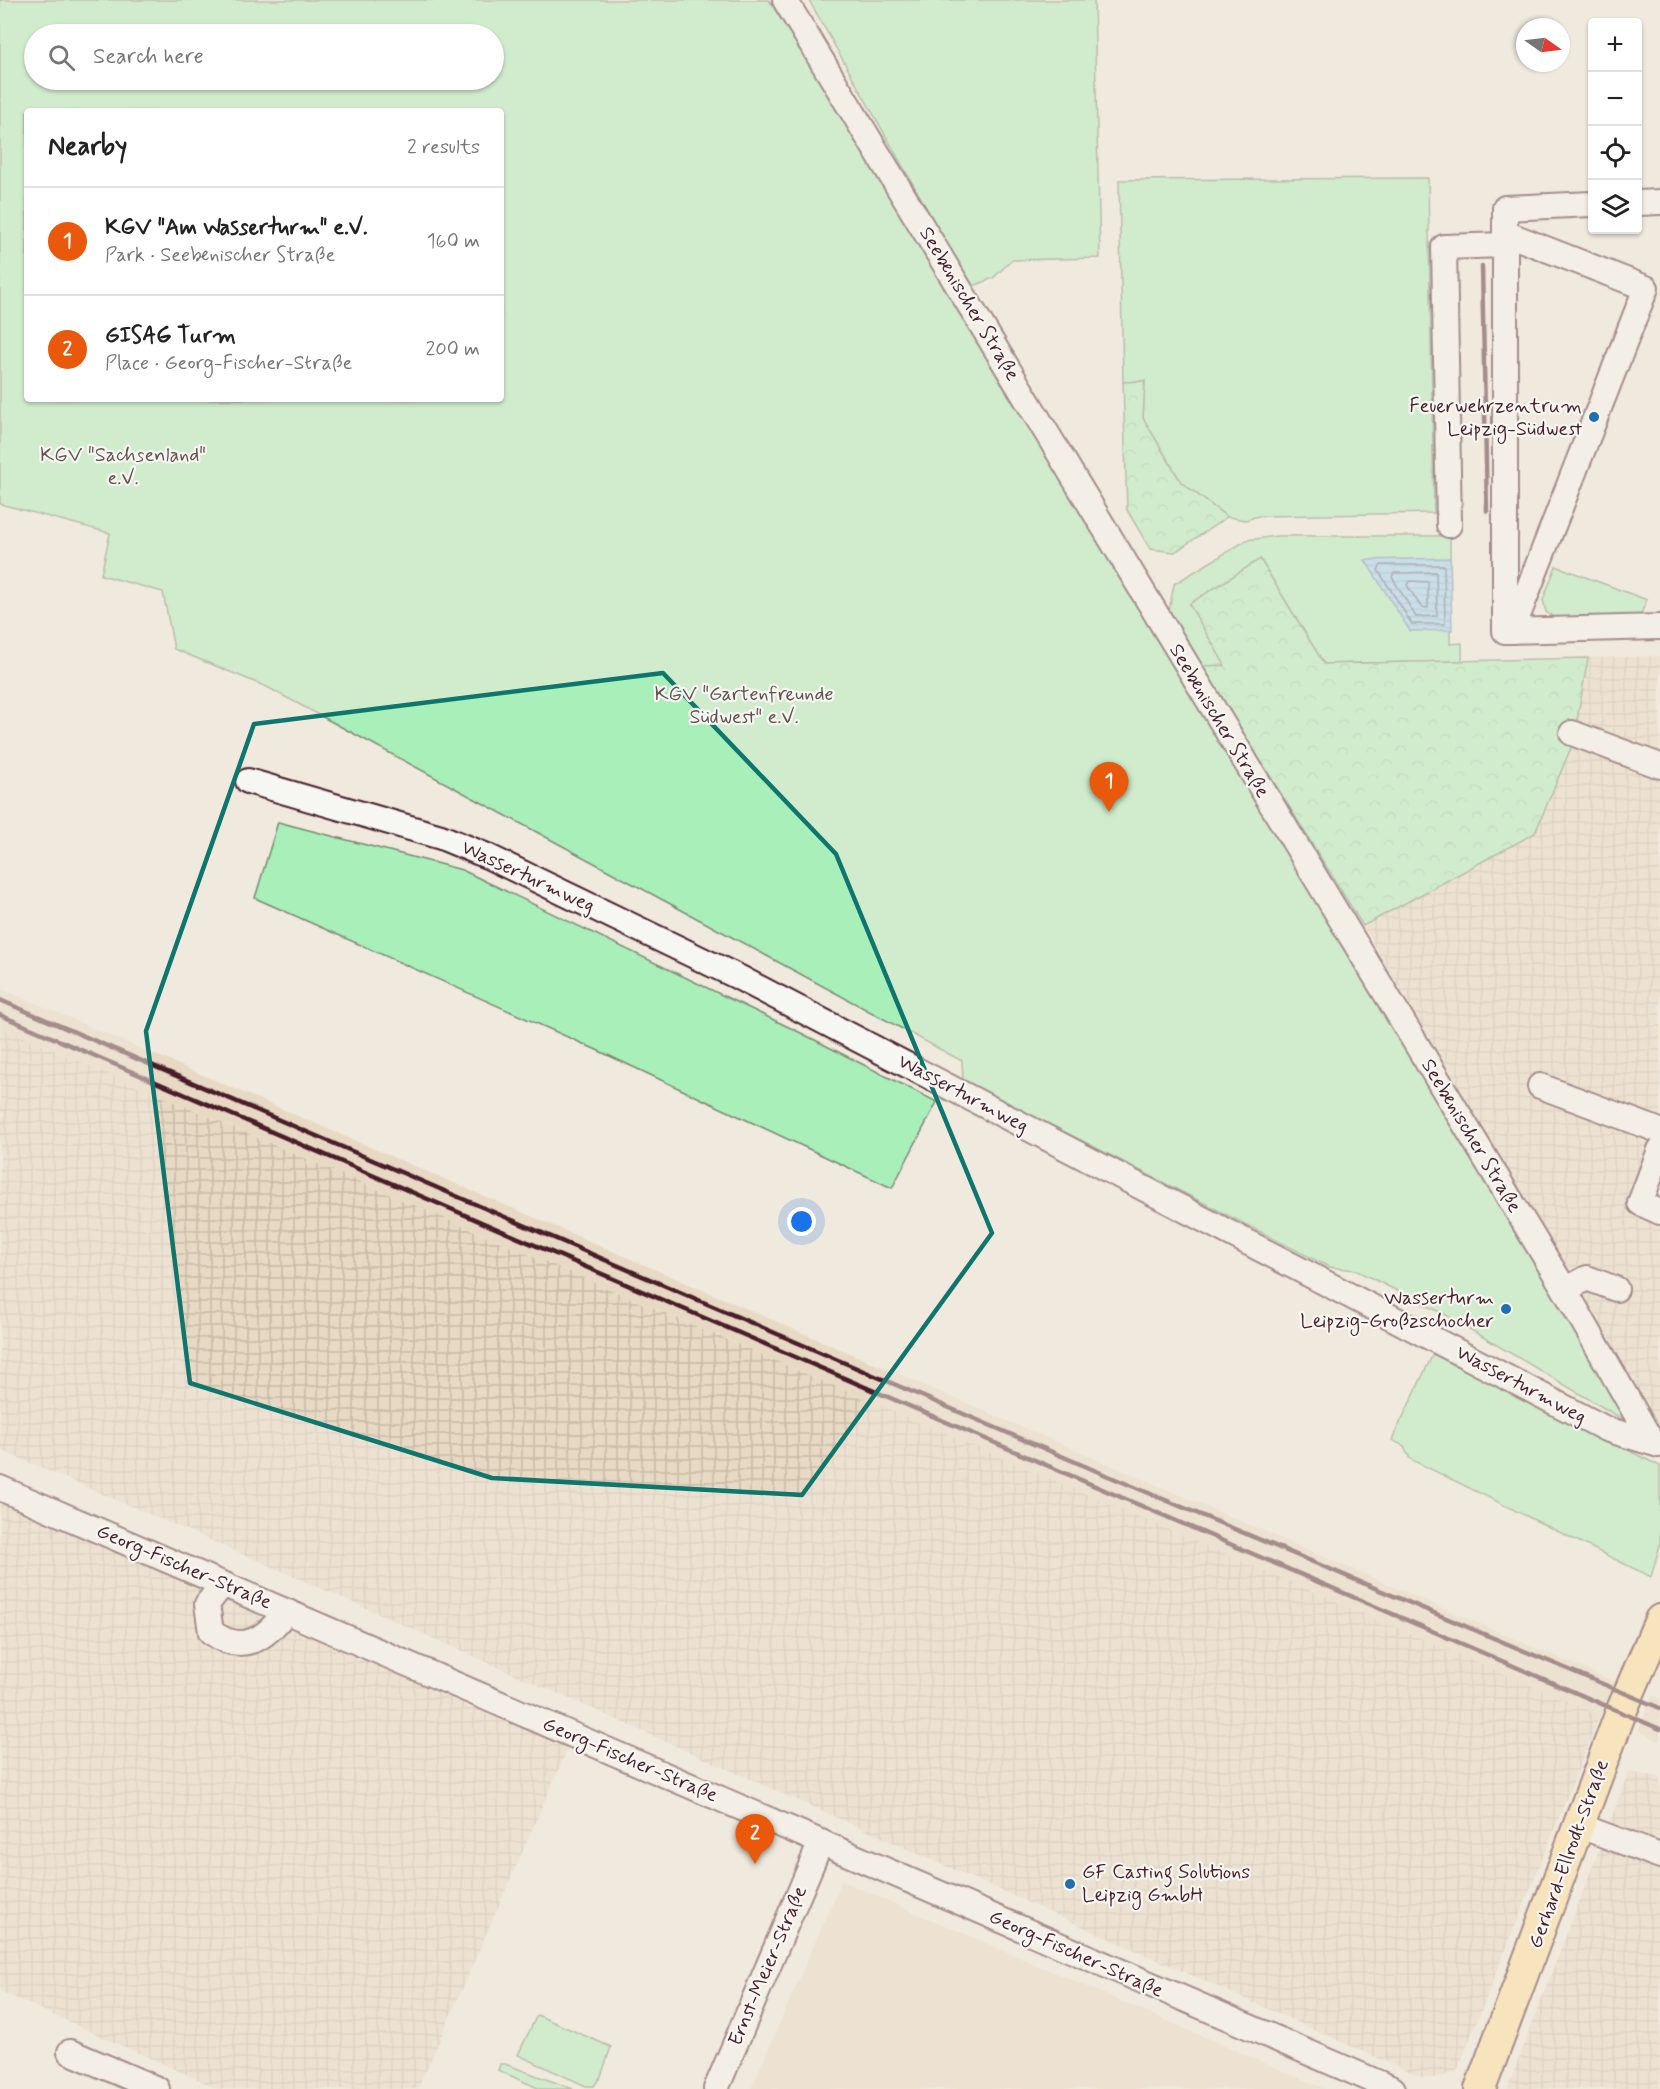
<!DOCTYPE html>
<html lang="en">
<head>
<meta charset="utf-8">
<style>
  body { margin:0; font-family:Mynerve,sans-serif; background:#f2f2f2; color:#222 }
  .controls { position:absolute; right:18px; top:18px; display:grid; overflow:hidden; border-radius:6px; box-shadow:0 2px 4px #0004 }
  .controls button { width:54px; height:54px; display:grid; place-items:center; padding:0; border:0; border-bottom:2px solid #e0e0e0; background:#fff; color:#222; font:30px sans-serif }
  .compass { position:absolute; left:1516px; top:18px; width:54px; height:54px; border-radius:50%; background:#fff; box-shadow:0 2px 4px #0004; rotate:104deg }
  .you { position:absolute; left:802px; top:1222px; width:21px; height:21px; margin:-15px; border:4px solid #fff; border-radius:50%; background:#1a73e8; box-shadow:0 0 0 9px #1a73e833 }
  .badge { display:grid; place-items:center; width:39px; height:39px; border-radius:50%; background:#ea580c; color:#fff; font-size:20px; font-weight:700 }
  .pin { position:absolute; translate:-50% -50px; filter:drop-shadow(0 2px 3px #0008) }
  .pin::after { content:''; position:absolute; top:32px; width:21px; height:18px; background:inherit; clip-path:polygon(0 0,100% 0,50% 100%) }
  .list { margin:0; padding:0; list-style:none }
  h2 { display:flex; justify-content:space-between; align-items:center; height:78px; margin:0; padding:0 24px; font-size:26px }
  h2 small { font-size:20px; font-weight:400; color:#767676 }
  .list li { display:grid; grid-template-columns:39px 1fr auto; gap:18px; align-items:center; box-sizing:border-box; height:108px; padding:0 24px; border-top:2px solid #e0e0e0 }
  .list b { display:block; font-size:22px; white-space:nowrap }
  .list p { margin:0; font-size:20px; white-space:nowrap; color:#767676 }
  .list em { font-size:20px; font-style:normal; color:#767676 }
  .icon { flex:none; width:33px; height:33px; fill:none; stroke:currentColor; stroke-width:2; stroke-linecap:round; stroke-linejoin:round }
  .map { position:relative; flex:none; width:1660px; height:2089px; overflow:hidden }
  .search { position:absolute; background:#fff; box-shadow:0 2px 4px #0004; left:24px; top:24px; width:480px; height:66px; display:flex; align-items:center; gap:15px; box-sizing:border-box; padding:0 21px; border-radius:33px; color:#767676; font-size:22px }
  .panel { position:absolute; background:#fff; box-shadow:0 2px 4px #0004; left:24px; top:108px; width:480px; height:294px; border-radius:6px }
  .map>svg:first-child { display:block }
  .built { fill:#e8d9c4 }
  .industrial { fill:url(#industrial-grid) }
  .green { fill:#a9efba; stroke:#7a8772; stroke-width:1.5; fill-rule:evenodd }
  .forest { fill:url(#forest-crowns); stroke:#7a8772; stroke-width:1.5 }
  .water { fill:url(#water-rules); stroke:#798ba7; stroke-width:1.5 }
  .lines { fill:none; stroke-linecap:round; stroke-linejoin:round }
  .shore { stroke:#69677d; stroke-width:1.5 }
  .minor-casing { stroke:#4a1f2b; stroke-width:28 }
  .major-casing { stroke:#4a1f2b; stroke-width:34 }
  .minor { stroke:#f6f6f2; stroke-width:24 }
  .major { stroke:#fedd96; stroke-width:30 }
  .rail { stroke:#4a1f2b; stroke-width:4.5 }
  .marked { fill:none; stroke:#0f766e; stroke-width:4.5; stroke-linejoin:round }
  .poi-dot { fill:#1f6fb2; stroke:#f6f6f2; stroke-width:2 }
  .labels { text-anchor:middle; dominant-baseline:central; stroke-width:4.5; stroke-linejoin:round; paint-order:stroke }
  .street-label { font-size:20px; fill:#4a1f2b; stroke:#f6f6f2 }
  .poi-label { font-size:20px; fill:#4a1f2b; stroke:#f6f6f2; text-anchor:end }
  .park-label { font-size:20px; fill:#62534f; stroke:#f6f6f2 }
</style>
</head>
<body>
<div class="map">
<svg width="1660" height="2089" viewBox="0 0 1660 2089">
  <defs>
    <pattern id="industrial-grid" width="8" height="8" patternUnits="userSpaceOnUse" patternTransform="scale(1.5)"><rect width="8" height="8" fill="#e8d9c4"/><path d="M0 4h8M4 0v8" fill="none" stroke="#c8baa9"/></pattern>
    <pattern id="forest-crowns" width="20" height="18" patternUnits="userSpaceOnUse" patternTransform="scale(1.5)"><rect width="20" height="18" fill="#a9efba"/><path d="M2 6a3 3 0 1 1 6 0M12 15a3 3 0 1 1 6 0" fill="none" stroke="#93cca0"/></pattern>
    <pattern id="water-rules" width="6" height="5" patternUnits="userSpaceOnUse" patternTransform="scale(1.5)"><rect width="6" height="5" fill="#98d3f9"/><path d="M0 2.5h6" fill="none" stroke="#84b5d6"/></pattern>
  </defs>
  <rect width="100%" height="100%" fill="#f0e9dd"/>
  <filter id="ink" filterUnits="userSpaceOnUse"><feTurbulence type="fractalNoise" baseFrequency=".0167" numOctaves="2"/><feDisplacementMap in="SourceGraphic" scale="12" xChannelSelector="R" yChannelSelector="G"/><feConvolveMatrix kernelMatrix="1 2 1 2 8 2 1 2 1" color-interpolation-filters="sRGB"/></filter>
  <g filter="url(#ink)">
    <!-- built -->
    <g class="built">
      <polygon points="0,988 1615,1682 1605,1705 1600,1715 0,1027"/>
      <polygon points="1653,1695 1660,1699 1660,1741 1638,1731"/>
      <polygon points="842,1881 1325,2089 751,2089"/>
    </g>
    <!-- industrial -->
    <g class="industrial">
      <polygon points="1660,656 1660,1423 1655,1421 1363,926 1535,833 1573,743 1588,658"/>
      <polygon points="0,1027 1600,1715 1457,2071 1437,2078 1422,2077 1405,2070 291,1575 0,1450 0,1124 4,1113 0,1111"/>
      <polygon points="0,1502 572,1739 418,2089 219,2089 0,1991"/>
      <polygon points="1629,1772 1660,1777 1660,2089 1507,2089"/>
    </g>
    <!-- green -->
    <g class="green">
      <path d="M0,0h769l186,299 676,1125 -187,-110 -89,-44 -26,-3 -366,-187 -1,-19 -695,-374 -93,-38 -11,-57 -62,-17 9,-42 -110,-29zM34,34h460v46h-460zM27,111h474v288h-474z"/>
      <polygon points="809,0 1094,0 1100,258 1012,260 993,278 971,287"/>
      <polygon points="1428,178 1434,513 1258,516 1246,520 1227,517 1181,482 1143,418 1145,381 1123,382 1119,180"/>
      <polygon points="1277,536 1442,536 1450,539 1450,644 1462,643 1462,661 1324,664 1260,559 1226,666 1202,666 1169,611 1174,584 1247,540"/>
      <polygon points="1556,566 1647,600 1639,618 1561,622 1546,612 1543,600"/>
      <polygon points="278,822 462,870 803,1034 937,1102 892,1188 599,1051 255,898"/>
      <polygon points="1433,1354 1660,1466 1660,1545 1651,1577 1410,1459 1404,1446 1392,1440"/>
      <polygon points="537,2015 611,2047 601,2076 594,2086 586,2086 518,2055"/>
      <polygon points="500,2064 505,2064 573,2089 540,2089 498,2070"/>
    </g>
    <!-- forest -->
    <g class="forest">
      <polygon points="1145,381 1143,418 1181,482 1227,517 1175,552 1150,549 1127,510 1123,382"/>
      <polygon points="1260,559 1324,664 1588,658 1573,743 1535,833 1363,926 1202,666 1225,665 1189,604"/>
    </g>
    <!-- water -->
    <polygon class="water" points="1450,558 1452,630 1410,631 1365,560"/>
    <g class="lines">
      <!-- shore -->
      <g class="shore">
        <polygon points="1381,565 1444,565 1445,624 1412,624 1378,570"/>
        <polygon points="1394,573 1436,572 1437,616 1416,617 1392,577"/>
        <polygon points="1410,581 1428,582 1428,608 1421,607 1407,585"/>
      </g>
      <!-- minor casing -->
      <g class="minor-casing">
        <g id="minor">
          <polyline points="785,0 1565,1290 1652,1442"/>
          <polyline points="1638,203 1660,202"/>
          <polyline points="1592,204 1505,208 1505,631 1660,627"/>
          <polyline points="1505,233 1646,288 1512,631"/>
          <polyline points="1449,525 1444,247 1505,245"/>
          <polyline points="1572,733 1660,766"/>
          <polyline points="248,781 441,837 487,856 738,977 1606,1429 1659,1445"/>
          <polyline points="1540,1086 1655,1129"/>
          <polyline points="1660,1150 1640,1203 1660,1212"/>
          <polyline points="1565,1290 1587,1278 1616,1289"/>
          <polyline points="0,1488 1393,2089"/>
          <path d="M223,1584l-16,20 4,28c31,23 55,7 75,-21"/>
          <polyline points="1580,1826 1660,1856"/>
          <polyline points="70,2052 157,2089"/>
          <polyline points="716,2089 821,1842"/>
        </g>
      </g>
      <!-- major casing -->
      <g class="major-casing">
        <polyline id="major" points="1480,2089 1621,1712 1660,1620"/>
      </g>
      <!-- minor -->
      <use href="#minor" class="minor"/>
      <!-- major -->
      <use href="#major" class="major"/>
      <!-- rail -->
      <g class="rail">
        <polyline points="1482,266 1487,511"/>
        <polyline points="0,1000 1094,1470 1660,1708"/>
        <polyline points="0,1015 1660,1729"/>
      </g>
    </g>
  </g>
  <!-- marked area -->
  <path d="M0 0H1660V2089H0ZM663,673l173,181 156,379 -190,262 -310,-17 -302,-95 -44,-352 108,-307z" fill="#f0e9dd" fill-opacity=".55" fill-rule="evenodd"/>
  <path class="marked" d="M663,673l173,181 156,379 -190,262 -310,-17 -302,-95 -44,-352 108,-307z"/>
  <!-- markers -->
  <g class="poi-dot">
    <circle cx="1594" cy="417" r="6"/>
    <circle cx="1506" cy="1309" r="6"/>
    <circle cx="1070" cy="1884" r="6"/>
  </g>
  <g class="labels">
    <!-- street labels -->
    <g class="street-label">
      <text transform="translate(969 304) rotate(59)">Seebenischer Straße</text>
      <text transform="translate(1219 721) rotate(59)">Seebenischer Straße</text>
      <text transform="translate(528 877) rotate(25)">Wasserturmweg</text>
      <text transform="translate(963 1094) rotate(28)">Wasserturmweg</text>
      <text transform="translate(1471 1136) rotate(59)">Seebenischer Straße</text>
      <text transform="translate(1521 1385) rotate(28)">Wasserturmweg</text>
      <text transform="translate(184 1567) rotate(23)">Georg-Fischer-Straße</text>
      <text transform="translate(630 1760) rotate(23)">Georg-Fischer-Straße</text>
      <text transform="translate(1569 1854) rotate(-70)">Gerhard-Ellrodt-Straße</text>
      <text transform="translate(1076 1954) rotate(24)">Georg-Fischer-Straße</text>
      <text transform="translate(768 1966) rotate(-67)">Ernst-Meier-Straße</text>
    </g>
    <!-- poi labels -->
    <g class="poi-label">
      <text x="1582" y="406">Feuerwehrzentrum<tspan x="1582" dy="23">Leipzig-Südwest</tspan></text>
      <text x="1494" y="1298">Wasserturm<tspan x="1494" dy="23">Leipzig-Großzschocher</tspan></text>
      <text x="1082" y="1872" text-anchor="start">GF Casting Solutions<tspan x="1082" dy="23">Leipzig GmbH</tspan></text>
    </g>
    <!-- park labels -->
    <g class="park-label">
      <text x="123" y="455">KGV "Sachsenland"<tspan x="123" dy="23">e.V.</tspan></text>
      <text x="744" y="694">KGV "Gartenfreunde<tspan x="744" dy="23">Südwest" e.V.</tspan></text>
    </g>
  </g>
</svg>
<div class="controls">
<button>+</button>
<button>−</button>
<button><svg class="icon" aria-label="locate" viewBox="0 0 24 24"><circle cx="12" cy="12" r="6"/><path d="M12 2v4M12 18v4M2 12h4M18 12h4"/></svg></button>
<button><svg class="icon" aria-label="layers" viewBox="0 0 24 24"><path d="M12 4l9 5-9 5-9-5zM3 14l9 5 9-5"/></svg></button>
</div>
<svg class="compass" viewBox="-18 -18 36 36"><path d="M0-13l5 13h-10z" fill="#e53935"/><path d="M0 13l5-13h-10z" fill="#767676"/></svg>
<div class="you"></div>
<div class="pin badge" style="left:1109px;top:812px">1</div>
<div class="pin badge" style="left:755px;top:1864px">2</div>
<div class="search"><svg class="icon" aria-label="search" viewBox="0 0 24 24"><circle cx="10" cy="10" r="6"/><path d="M15 15l6 6"/></svg>Search here</div>
<section class="panel">
<h2>Nearby<small>2 results</small></h2>
<ul class="list">
<li><span class="badge">1</span><div><b>KGV &quot;Am Wasserturm&quot; e.V.</b><p>Park · Seebenischer Straße</p></div><em>160 m</em></li>
<li><span class="badge">2</span><div><b>GISAG Turm</b><p>Place · Georg-Fischer-Straße</p></div><em>200 m</em></li>
</ul>
</section>
</div>
</body>
</html>
